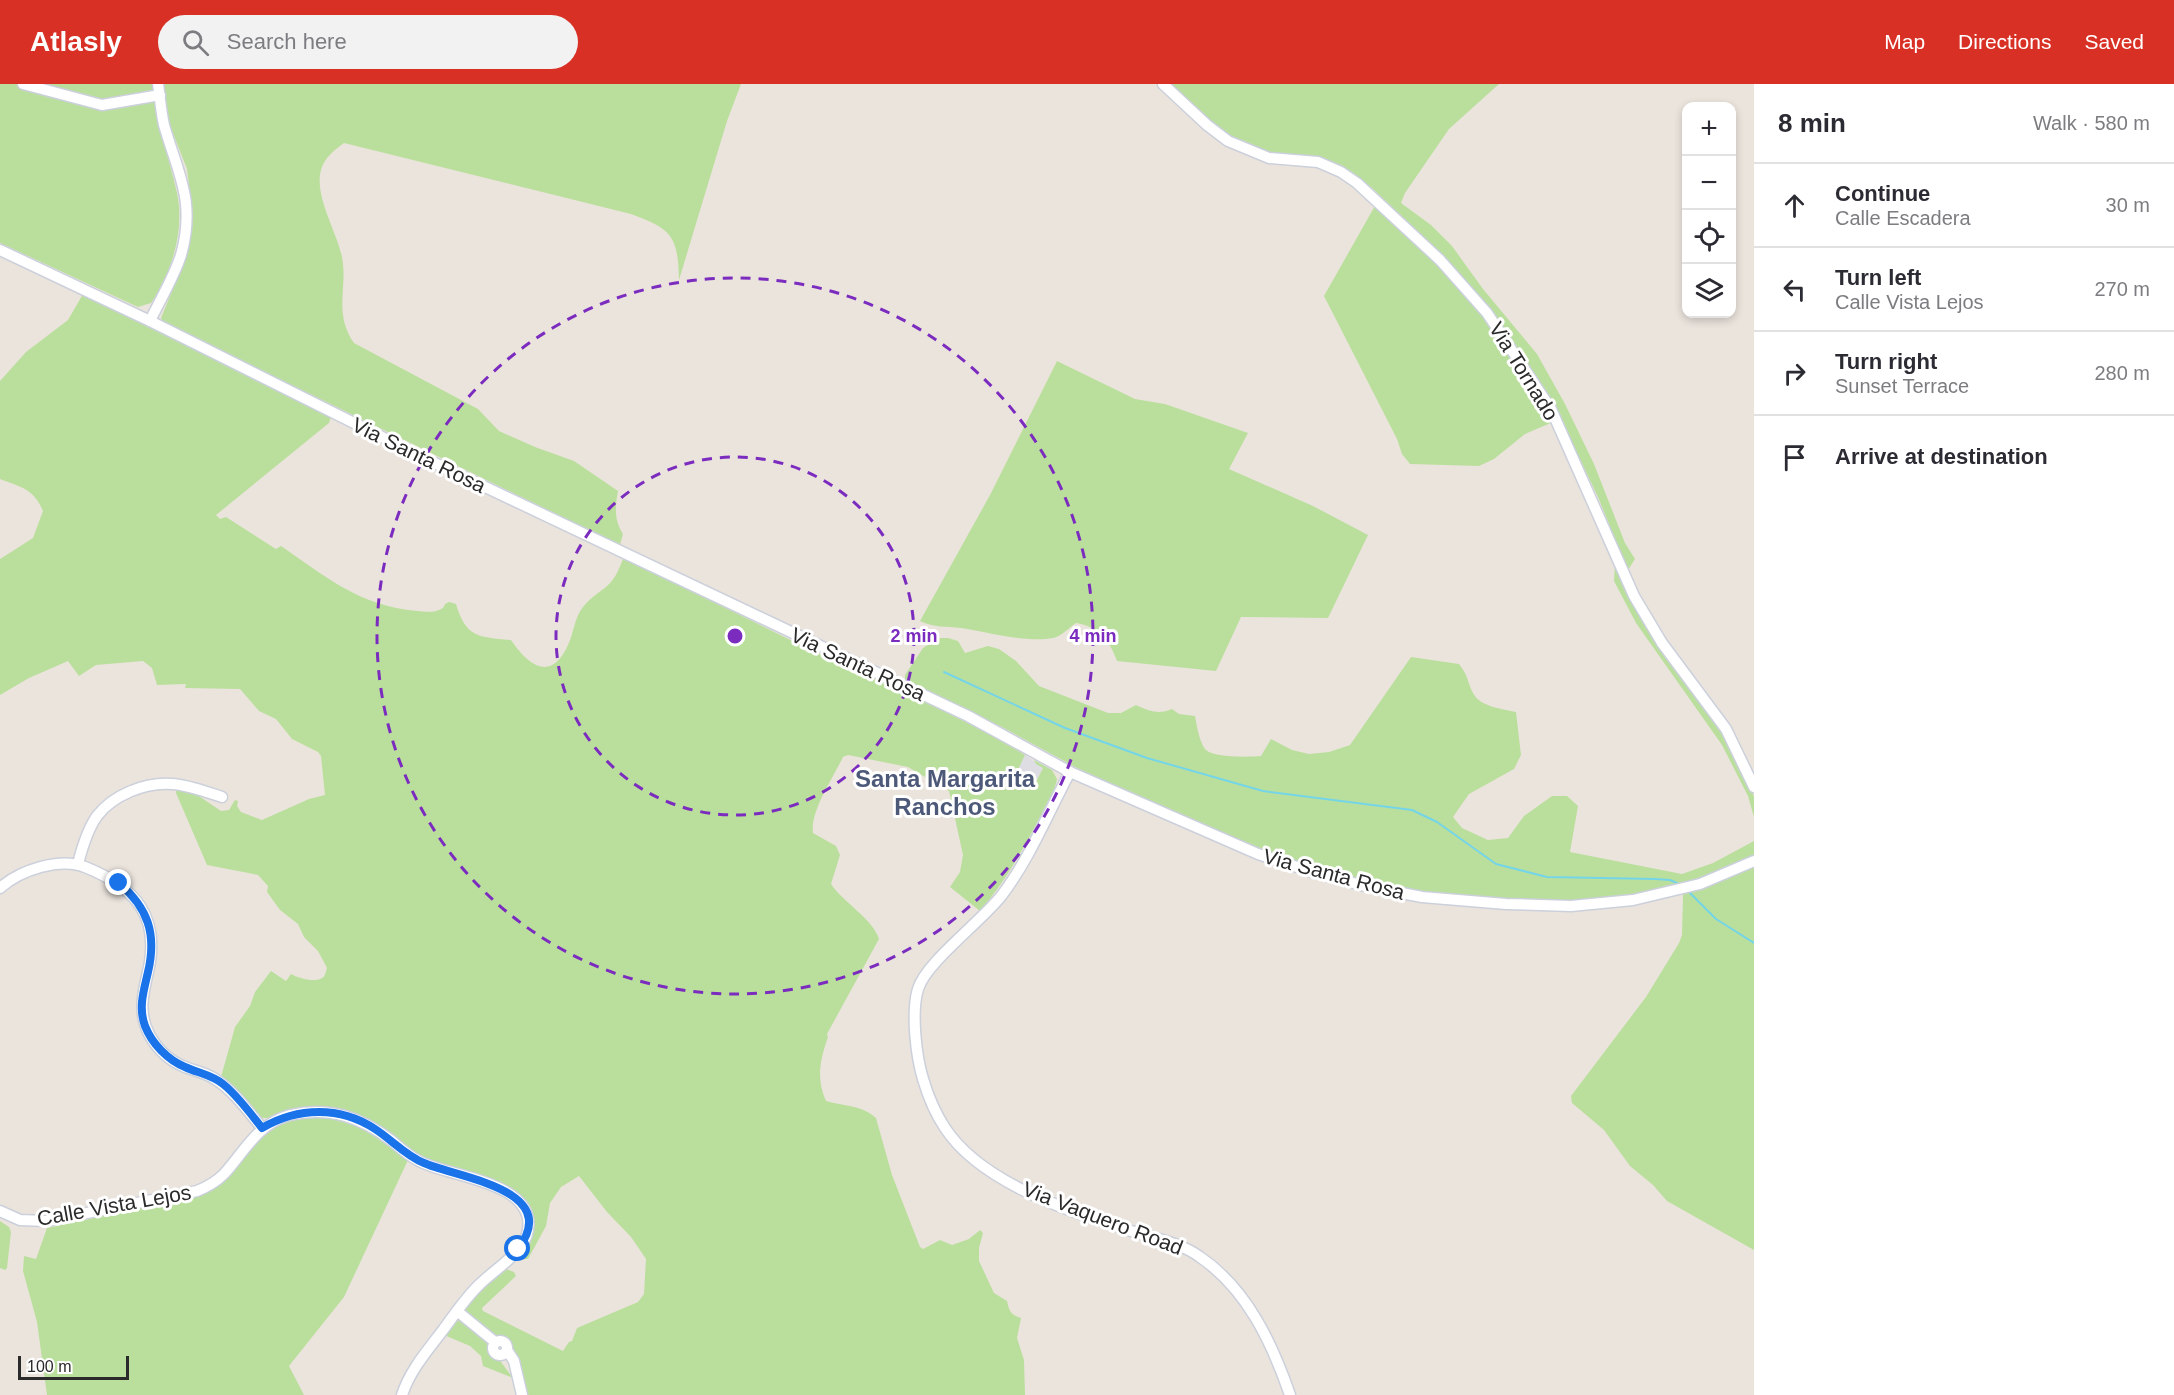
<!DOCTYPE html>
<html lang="en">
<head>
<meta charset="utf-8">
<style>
  body { margin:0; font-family:Helvetica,sans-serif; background:#f2f2f3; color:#2b2b33 }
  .controls { position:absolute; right:18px; top:18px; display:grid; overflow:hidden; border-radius:12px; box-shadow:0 3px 9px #0003 }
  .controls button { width:54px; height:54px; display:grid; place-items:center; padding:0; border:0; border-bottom:2px solid #e1e1e2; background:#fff; color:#2b2b33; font:30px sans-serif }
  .scale { position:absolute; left:18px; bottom:15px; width:111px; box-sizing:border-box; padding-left:6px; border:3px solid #2a2a2a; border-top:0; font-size:16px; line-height:21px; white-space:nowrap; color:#2a2a2a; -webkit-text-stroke:4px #fff; paint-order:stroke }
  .stop { position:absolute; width:18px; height:18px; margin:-14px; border:4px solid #1a73e8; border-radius:50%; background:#fff }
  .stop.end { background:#1a73e8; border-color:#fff; box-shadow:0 2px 6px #0008 }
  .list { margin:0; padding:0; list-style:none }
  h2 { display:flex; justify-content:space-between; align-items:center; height:78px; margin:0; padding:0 24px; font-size:26px }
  h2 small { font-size:20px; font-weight:400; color:#7c7c81 }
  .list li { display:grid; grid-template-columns:39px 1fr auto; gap:18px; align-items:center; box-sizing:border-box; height:84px; padding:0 24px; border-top:2px solid #e1e1e2 }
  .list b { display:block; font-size:22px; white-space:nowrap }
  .list p { margin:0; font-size:20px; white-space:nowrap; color:#7c7c81 }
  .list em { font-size:20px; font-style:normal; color:#7c7c81 }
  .icon { flex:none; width:33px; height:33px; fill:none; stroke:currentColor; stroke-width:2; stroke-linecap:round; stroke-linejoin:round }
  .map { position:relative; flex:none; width:1754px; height:1311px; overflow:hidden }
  header { display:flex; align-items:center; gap:36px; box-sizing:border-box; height:84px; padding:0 30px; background:#d93025; color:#fff }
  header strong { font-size:28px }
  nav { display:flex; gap:33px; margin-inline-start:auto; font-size:21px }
  .search { width:420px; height:54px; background:#f2f2f3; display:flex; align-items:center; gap:15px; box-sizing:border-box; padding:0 21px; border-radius:33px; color:#7c7c81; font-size:22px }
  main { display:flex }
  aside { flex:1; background:#fff }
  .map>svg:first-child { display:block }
  .industrial { fill:#dfdde4 }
  .green { fill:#badf9c }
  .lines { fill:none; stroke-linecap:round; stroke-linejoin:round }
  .stream { stroke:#75d5e8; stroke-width:2 }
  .minor-casing { stroke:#cbd0db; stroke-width:13 }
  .minor { stroke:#fff; stroke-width:10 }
  .route { stroke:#1a73e8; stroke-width:8 }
  .ring { fill:none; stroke:#7b2cbf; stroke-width:3; stroke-dasharray:10 8 }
  .labels { text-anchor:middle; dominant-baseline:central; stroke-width:6; stroke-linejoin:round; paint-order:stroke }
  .street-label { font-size:21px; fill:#2a2a2a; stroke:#fff }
  .quarter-label { font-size:24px; font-weight:bold; fill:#4d5979; stroke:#fff }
  .centre { fill:#7b2cbf; stroke:#fff; stroke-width:3 }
  .ring-label { font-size:18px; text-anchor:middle; font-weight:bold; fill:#7b2cbf; stroke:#fff; stroke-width:6; stroke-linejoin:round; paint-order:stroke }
</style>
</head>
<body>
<header>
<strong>Atlasly</strong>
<div class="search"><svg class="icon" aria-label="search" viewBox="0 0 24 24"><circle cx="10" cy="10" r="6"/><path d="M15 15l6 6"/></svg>Search here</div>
<nav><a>Map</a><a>Directions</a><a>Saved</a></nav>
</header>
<main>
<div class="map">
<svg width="1754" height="1311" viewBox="0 0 1754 1311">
  <rect width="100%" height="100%" fill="#ebe4dd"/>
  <!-- industrial -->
  <polygon class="industrial" points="1025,671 1043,684 1033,704 1014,692"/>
  <!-- green -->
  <g class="green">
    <path d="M0,0h152c3,38 17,72 25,109 8,37 -5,79 -26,110l-13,4 -138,-64z"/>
    <path d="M164,0h577l-14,37 -48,159c-1,-44 -7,-51 -48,-66l-287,-71c-8,6 -18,13 -22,24 -10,26 15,64 20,90 6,32 -9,55 12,86l124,66 21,22 36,16 39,14 44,30c-3,17 -4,28 5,43l-3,11 -456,-222 -3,-5 21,-51 7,-30 3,-29 -5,-39 -18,-46z"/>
    <polygon points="1171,0 1499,0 1449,45 1405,109 1401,119 1431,141 1452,162 1483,205 1537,270 1565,320 1594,380 1625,459 1635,475 1628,486 1598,413 1557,327 1487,223 1446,174 1372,104 1351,88 1325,77 1304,71 1285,72 1257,65 1231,52 1205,33"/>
    <polygon points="1376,120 1443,186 1482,231 1553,338 1525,350 1494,375 1479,382 1410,380 1402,370 1397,355 1324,212"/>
    <path d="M83,210l248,123 -2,6 -113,92 4,4 6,-2 50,32 5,-3c45,31 79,60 136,65 9,1 19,2 26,-3l2,-4 4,-2 7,2c10,34 23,33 55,36 17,25 40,43 57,5 6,-12 6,-27 15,-38 8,-11 20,-16 28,-25 6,-7 9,-16 13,-25 66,32 130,66 196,97 69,32 140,61 205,101l-10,21 18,12 10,-20 -7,-4 -2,-4 18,10 5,9c-2,12 -10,23 -15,34 -19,37 -35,66 -62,98l-30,-24 10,-15 3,-17 -14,-64 -41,-24 -60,-12 -5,2c-10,21 -33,54 -30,76l23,13 4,9 -9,29c12,18 43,36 48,55l-52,95 1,3c-8,23 -12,41 -2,64 17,5 36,4 50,17l16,57 28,72 3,2 17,-9 12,5 17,-6 11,-9 3,3 -4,15v13l15,32 13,8c2,10 4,14 14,17l-4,20 7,22 1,35h-498l-18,-54 -5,-4h-9l-29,-23v-7l4,-6 33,-33 11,4 2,4 -34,32 1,3 80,40 6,-9 3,-1 5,-13 61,-26 6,-8 2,-35 -15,-22 -24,-25 -28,-36 -18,11 -11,16 -4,23 -18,33h-5l-4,-6 6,-8v-43c-19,-23 -64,-27 -92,-39 -42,-18 -57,-50 -108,-56 -25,-3 -46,15 -67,10l-37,-40 14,-50 15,-21 5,-14 16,-21 15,10 5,-7c7,4 24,9 31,4 3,-1 4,-7 5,-10l-9,-17 -14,-14 -6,-13 -18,-14 -13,-18 1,-6 -10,-11 -51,-10 -31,-72v-4l17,3 28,19 8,-1 6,-10 3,1 -1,5 4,6 21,8 47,-21 16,-4 -4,-39 -3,-4 -26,-13 -16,-20 -17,-8 -19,-22 -55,-1 1,-4 -29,1 -5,-17 -9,-7 -47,4 -17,11 -11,-15 -39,17 -29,17v-136l33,-21 10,-27c-9,-22 -22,-24 -43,-32v-98l26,-29 42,-32z"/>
    <path d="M1057,277l78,38 30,5 83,29 -19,36 84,37 55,29 -40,83 -87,-1 -25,54 -99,-10c-7,-20 -19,-35 -41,-38 -7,5 -16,14 -23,15 -27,5 -66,-6 -92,-10 -16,-2 -26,0 -41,-7l70,-126z"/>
    <polygon points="1615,479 1722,646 1750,701 1754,713 1754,733 1748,712 1722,661 1636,539 1614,497"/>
    <path d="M939,554h9l10,3 7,12 23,-7 11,3 17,12 23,25 69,27h13l15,-8c13,6 23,10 36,4l7,5 16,2c2,11 4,24 10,33 7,9 44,8 56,7l10,-17 21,11 17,4 20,-2 21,-7 61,-88 48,7c10,13 8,17 14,29 7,14 30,16 43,19l5,43 -7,14 -45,25 -16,23 9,11 26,12 20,-2 16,-22 28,-20h15l11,10 -8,46 112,22 31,-11 41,-22v14l-49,21 -32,10 -49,11 -45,5h-43l-102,-8 -47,-7 -101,-27 -134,-57 -75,-35 -75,-41 -93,-43 -4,-4v-5l18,-27z"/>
    <polygon points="1754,780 1754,1166 1667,1117 1653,1101 1630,1082 1604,1046 1572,1019 1571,1012 1646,913 1679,859 1682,851 1683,809"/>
    <polygon points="320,1032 348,1037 363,1044 408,1076 344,1213 289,1282 304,1311 47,1311 37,1238 23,1187 24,1172 36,1175 47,1144 198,1112 265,1048 290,1037"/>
    <polygon points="0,1137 9,1143 11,1148 7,1184 5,1186 0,1184"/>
    <polygon points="459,1236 464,1237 490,1258 491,1269 498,1274 513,1294 483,1282 481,1272 470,1262 444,1251 454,1239"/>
  </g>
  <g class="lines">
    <!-- stream -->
    <g class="stream">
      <polyline points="944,588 1065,644 1147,674 1263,707 1412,726 1437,738 1496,780 1547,793 1655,795 1670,796 1679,800"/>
      <polyline points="1688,807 1716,835 1754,859"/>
    </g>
    <!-- minor casing -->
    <g class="minor-casing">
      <g id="minor">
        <polyline points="23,0 102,21 160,11"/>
        <polyline points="1163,0 1207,41 1228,57 1269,74 1318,78 1341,88 1357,99 1440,176 1487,229 1551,325 1634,512 1662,559 1726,645 1754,703"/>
        <polyline points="0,166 150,237 420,372 968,632 1070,688 1258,770 1312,788 1361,801 1422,813 1506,820 1571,822 1633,816 1700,800 1754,777"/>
        <path d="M150,237c10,-21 24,-44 31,-66 15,-54 -3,-81 -17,-130 -3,-13 -4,-28 -6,-41"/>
        <path d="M1070,688c-22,41 -40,86 -68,123 -20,26 -76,67 -84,94 -7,23 -2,67 5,90 5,17 12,34 22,49 36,55 124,83 183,102 24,8 52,12 72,27 47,32 72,86 90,138"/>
        <path d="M78,780c4,-16 9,-34 19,-48 16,-21 48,-34 75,-32 17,1 34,8 50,13"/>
        <path d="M0,804c20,-18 60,-31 85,-21 50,20 76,49 63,105 -5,21 -10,41 1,62 8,15 21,27 36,33 10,4 21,6 30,12 19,12 33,32 47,49"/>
        <path d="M0,1127l20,9 27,1 150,-30c10,-4 19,-9 27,-17 21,-23 33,-50 66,-59 39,-9 71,2 102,26 9,8 18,16 29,21 30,15 115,20 107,68 -3,22 -33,39 -48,54 -14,13 -25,30 -37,46 -15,20 -33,40 -41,65"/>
        <polyline points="457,1227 495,1258"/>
        <circle cx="500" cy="1264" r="7"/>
        <polyline points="507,1266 514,1277 522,1311"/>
      </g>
    </g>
    <!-- minor -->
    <use href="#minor" class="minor"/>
  </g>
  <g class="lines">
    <!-- route -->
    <path class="route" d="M119,799c29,25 38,51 29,89 -4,18 -10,35 -3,54 7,18 23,34 40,41 13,6 27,8 38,17 15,12 27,29 39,44 36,-21 78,-22 113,1 17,11 31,27 49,34 34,15 139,26 94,86"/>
  </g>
  <!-- distance rings -->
  <g class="ring">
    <circle cx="735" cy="552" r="179"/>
    <circle cx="735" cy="552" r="358"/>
  </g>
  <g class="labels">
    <!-- street labels -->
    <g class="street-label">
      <text transform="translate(1524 287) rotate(58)">Via Tornado</text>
      <text transform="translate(419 371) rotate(26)">Via Santa Rosa</text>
      <text transform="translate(858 580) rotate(25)">Via Santa Rosa</text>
      <text transform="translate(1334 790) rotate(15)">Via Santa Rosa</text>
      <text transform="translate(114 1121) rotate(-10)">Calle Vista Lejos</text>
      <text transform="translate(1103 1134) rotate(21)">Via Vaquero Road</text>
    </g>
    <!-- quarter labels -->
    <g class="quarter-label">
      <text x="945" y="694">Santa Margarita<tspan x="945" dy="28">Ranchos</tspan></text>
    </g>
  </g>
  <circle cx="735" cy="552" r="9" class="centre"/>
  <g class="ring-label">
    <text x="914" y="558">2 min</text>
    <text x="1093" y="558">4 min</text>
  </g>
</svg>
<div class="controls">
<button>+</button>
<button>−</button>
<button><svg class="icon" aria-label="locate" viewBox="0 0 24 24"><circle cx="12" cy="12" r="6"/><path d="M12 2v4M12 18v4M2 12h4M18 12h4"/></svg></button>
<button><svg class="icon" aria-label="layers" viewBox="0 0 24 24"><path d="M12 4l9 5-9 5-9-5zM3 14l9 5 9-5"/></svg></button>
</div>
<div class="scale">100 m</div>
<div class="stop" style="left:518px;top:1165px"></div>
<div class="stop end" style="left:119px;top:799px"></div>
</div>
<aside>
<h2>8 min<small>Walk · 580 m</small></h2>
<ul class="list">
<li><svg class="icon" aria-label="ahead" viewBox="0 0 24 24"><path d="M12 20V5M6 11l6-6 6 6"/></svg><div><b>Continue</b><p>Calle Escadera</p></div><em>30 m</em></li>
<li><svg class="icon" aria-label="left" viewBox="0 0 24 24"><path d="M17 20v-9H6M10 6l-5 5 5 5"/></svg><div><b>Turn left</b><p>Calle Vista Lejos</p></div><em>270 m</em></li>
<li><svg class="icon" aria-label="right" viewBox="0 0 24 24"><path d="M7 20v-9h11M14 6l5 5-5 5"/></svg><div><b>Turn right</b><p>Sunset Terrace</p></div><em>280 m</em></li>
<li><svg class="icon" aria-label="arrive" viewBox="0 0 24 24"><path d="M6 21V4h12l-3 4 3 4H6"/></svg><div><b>Arrive at destination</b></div></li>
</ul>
</aside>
</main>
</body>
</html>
